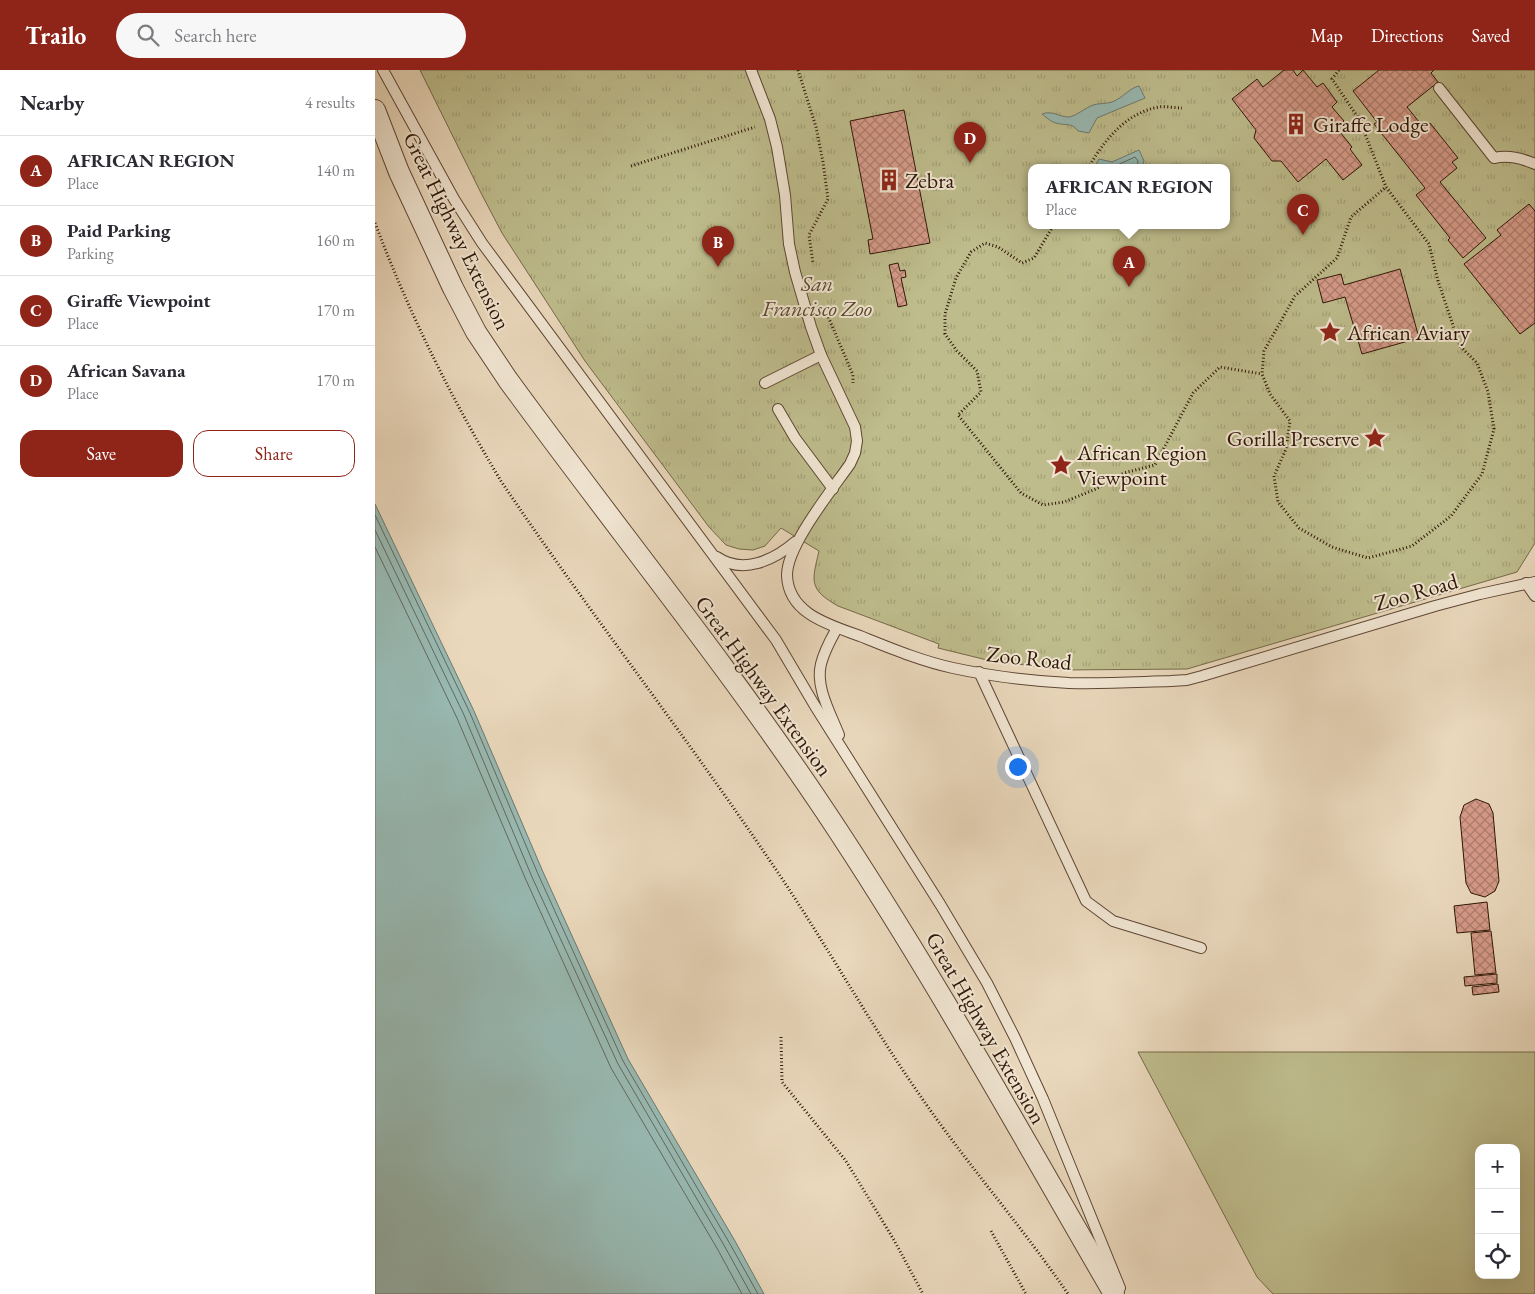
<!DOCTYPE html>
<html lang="en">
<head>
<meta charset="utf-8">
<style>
  body { margin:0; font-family:"EB Garamond",serif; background:#f7f7f7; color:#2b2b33 }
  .controls { position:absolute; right:15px; bottom:15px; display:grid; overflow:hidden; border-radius:10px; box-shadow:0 5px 20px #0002 }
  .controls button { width:45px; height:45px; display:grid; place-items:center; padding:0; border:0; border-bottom:1px solid #e1e1e2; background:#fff; color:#2b2b33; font:25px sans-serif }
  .you { position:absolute; left:642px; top:696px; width:18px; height:18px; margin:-12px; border:4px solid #fff; border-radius:50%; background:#1a73e8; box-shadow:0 0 0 8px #1a73e833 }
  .badge { display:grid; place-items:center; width:32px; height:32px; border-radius:50%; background:#8f2418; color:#fff; font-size:16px; font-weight:700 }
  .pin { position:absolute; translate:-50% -41px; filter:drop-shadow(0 1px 2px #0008) }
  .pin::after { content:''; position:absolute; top:26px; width:18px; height:15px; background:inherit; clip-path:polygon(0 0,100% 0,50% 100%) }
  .popup { position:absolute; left:653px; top:94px; width:202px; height:65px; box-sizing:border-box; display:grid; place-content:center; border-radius:10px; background:#fff; filter:drop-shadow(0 1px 4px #0005); font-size:16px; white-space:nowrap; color:#7c7c81 }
  .popup b { font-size:19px; color:#2b2b33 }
  .popup::after { content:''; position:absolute; left:50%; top:100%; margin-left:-10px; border:10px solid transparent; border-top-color:#fff }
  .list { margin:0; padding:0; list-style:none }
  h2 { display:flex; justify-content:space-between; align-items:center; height:65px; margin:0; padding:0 20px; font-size:21px }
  h2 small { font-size:16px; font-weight:400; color:#7c7c81 }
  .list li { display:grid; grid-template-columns:32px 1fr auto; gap:15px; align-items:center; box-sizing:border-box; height:70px; padding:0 20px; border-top:1px solid #e1e1e2 }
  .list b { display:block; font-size:19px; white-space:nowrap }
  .list p { margin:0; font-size:16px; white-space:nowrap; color:#7c7c81 }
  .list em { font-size:16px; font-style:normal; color:#7c7c81 }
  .actions { display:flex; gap:10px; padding:15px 20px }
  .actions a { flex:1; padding:11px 0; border:1px solid #8f2418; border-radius:15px; text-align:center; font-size:18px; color:#8f2418 }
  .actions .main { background:#8f2418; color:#fff }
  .icon { flex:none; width:28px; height:28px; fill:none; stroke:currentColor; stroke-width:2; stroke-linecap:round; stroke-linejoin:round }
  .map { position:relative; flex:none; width:1160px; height:1224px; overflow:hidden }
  header { display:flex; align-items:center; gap:30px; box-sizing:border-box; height:70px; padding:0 25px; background:#8f2418; color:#fff }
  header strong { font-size:24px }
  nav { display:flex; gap:28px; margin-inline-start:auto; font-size:18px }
  .search { width:350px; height:45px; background:#f7f7f7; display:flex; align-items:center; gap:12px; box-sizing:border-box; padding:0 18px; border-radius:28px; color:#7c7c81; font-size:19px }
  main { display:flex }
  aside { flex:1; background:#fff }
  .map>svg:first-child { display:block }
  .grass { fill:#bebc8c; stroke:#766949; fill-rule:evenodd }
  .park { fill:url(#park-tufts); stroke:#766949; fill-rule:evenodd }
  .water { fill:#98b9b2; stroke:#6e786d }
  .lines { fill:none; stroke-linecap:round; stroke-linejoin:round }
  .shore { stroke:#64685c; stroke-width:1 }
  .building { fill:url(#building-cross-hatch); stroke:#2f1606 }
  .lane-casing { stroke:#5e4634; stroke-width:12 }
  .street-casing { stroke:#5e4634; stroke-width:22 }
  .path { stroke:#2f1606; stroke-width:3; stroke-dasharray:1 2.5; stroke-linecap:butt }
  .lane { stroke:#f1e6d3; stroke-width:10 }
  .street { stroke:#f1e6d3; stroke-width:20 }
  .labels { text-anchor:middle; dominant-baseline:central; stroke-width:4; stroke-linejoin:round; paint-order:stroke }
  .poi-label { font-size:22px; fill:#2f1606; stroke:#f1e6d3; text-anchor:start }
  .street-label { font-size:22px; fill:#2f1606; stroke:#f1e6d3 }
  .park-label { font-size:22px; font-style:italic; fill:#5a482e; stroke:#f1e6d3 }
</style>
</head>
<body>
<header>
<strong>Trailo</strong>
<div class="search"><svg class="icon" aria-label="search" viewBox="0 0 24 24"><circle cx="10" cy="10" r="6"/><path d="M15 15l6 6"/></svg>Search here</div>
<nav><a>Map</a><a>Directions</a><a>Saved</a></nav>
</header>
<main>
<aside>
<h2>Nearby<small>4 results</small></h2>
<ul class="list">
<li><span class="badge">A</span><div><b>AFRICAN REGION</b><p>Place</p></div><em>140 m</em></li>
<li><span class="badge">B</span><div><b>Paid Parking</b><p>Parking</p></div><em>160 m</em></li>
<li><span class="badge">C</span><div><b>Giraffe Viewpoint</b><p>Place</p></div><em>170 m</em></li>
<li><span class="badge">D</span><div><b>African Savana</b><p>Place</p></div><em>170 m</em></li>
</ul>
<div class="actions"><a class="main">Save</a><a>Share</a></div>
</aside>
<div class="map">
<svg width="1160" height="1224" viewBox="0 0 1160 1224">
  <defs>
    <pattern id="park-tufts" width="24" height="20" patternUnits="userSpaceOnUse" patternTransform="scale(1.25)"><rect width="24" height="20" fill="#bebc8c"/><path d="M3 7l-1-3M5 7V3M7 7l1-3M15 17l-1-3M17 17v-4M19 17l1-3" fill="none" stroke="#a4a177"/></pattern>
    <pattern id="building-cross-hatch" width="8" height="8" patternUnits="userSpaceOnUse" patternTransform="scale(1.25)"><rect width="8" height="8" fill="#d69b89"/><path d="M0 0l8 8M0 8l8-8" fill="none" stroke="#ae7d6e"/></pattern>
  </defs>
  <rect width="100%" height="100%" fill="#ead8bc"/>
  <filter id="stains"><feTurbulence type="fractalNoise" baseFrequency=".004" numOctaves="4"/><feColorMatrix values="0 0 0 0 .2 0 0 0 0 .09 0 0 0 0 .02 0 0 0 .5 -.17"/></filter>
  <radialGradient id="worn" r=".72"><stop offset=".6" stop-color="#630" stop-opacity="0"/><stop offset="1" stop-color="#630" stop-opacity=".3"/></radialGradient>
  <!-- grass -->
  <path class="grass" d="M763,982h397v242h-262l-16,-17zM1104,1078h37v127h-37z"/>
  <!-- park -->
  <path class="park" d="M45,0h1115v473l-18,29 -330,97 -124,1 -76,-10 -49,-12 1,-4 -101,-38c-30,-17 -26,-25 -19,-55l-38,-23 -16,18 -12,4 -14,-1 -13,-4 -17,-18 -124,-166 -83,-128 -21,-40zM656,98h196v58h-196z"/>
  <!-- water -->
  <g class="water">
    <path d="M764,16l6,12 -48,20 -8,15 -11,-2c-6,-9 -13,-5 -22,-8 -5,-1 -10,-6 -14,-9 10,-4 17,3 27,3 7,-1 16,-9 24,-12 6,-2 13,-1 19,-3 11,-4 17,-14 27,-16z"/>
    <polygon points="764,80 769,91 767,97 764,98 719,98 724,89 737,92"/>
    <polygon points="0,434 99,641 168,802 253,989 360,1171 389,1224 0,1224"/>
  </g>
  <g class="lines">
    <!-- shore -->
    <g class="shore">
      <polyline points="725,98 728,95 738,97 760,87 763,91 762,98"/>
      <polyline points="0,445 95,643 163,804 248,991 355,1174 383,1224"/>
      <polyline points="0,460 89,645 157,807 243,994 350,1177 376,1224"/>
      <polyline points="0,477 82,648 151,810 236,998 343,1180 367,1224"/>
    </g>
  </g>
  <!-- building -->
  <g class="building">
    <polygon points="909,0 918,0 922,6 928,0 942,17 948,13 962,32 957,37 969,51 961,57 977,77 975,79 987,95 968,110 951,89 923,112 906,91 897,91 879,68 881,60 857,29 882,9 888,17"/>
    <polygon points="1004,0 1059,0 1056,3 1063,12 1032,37 1049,58 1055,53 1083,88 1077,92 1082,98 1065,112 1111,168 1088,188 1073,170 1075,168 1041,125 1050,118 999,54 1002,52 978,21"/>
    <polygon points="529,40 555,173 495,184 493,170 498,169 475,51"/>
    <polygon points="1154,134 1160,141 1160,253 1145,264 1089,194 1126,165 1122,160"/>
    <polygon points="523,193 525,201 530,200 531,207 526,208 532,235 523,237 514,195"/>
    <polygon points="1025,199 1044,268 987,284 970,227 948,233 942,210 966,204 969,215"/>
    <polygon points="1101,729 1114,734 1118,743 1124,811 1120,821 1110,827 1096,823 1091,813 1085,747 1089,735"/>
    <polygon points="1112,832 1115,860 1082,863 1079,836"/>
    <polygon points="1116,861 1121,903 1100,905 1096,863"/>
    <polygon points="1122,904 1122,913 1090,916 1089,907"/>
    <polygon points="1123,914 1124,922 1098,925 1097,917"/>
  </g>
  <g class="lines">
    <!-- lane casing -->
    <g class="lane-casing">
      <g id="lane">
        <polyline points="8,0 79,129 107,173 401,570 440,636 565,834 612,913 640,968 668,1029 745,1218"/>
        <path d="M376,0l19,49 7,28 8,48 4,49 6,28 16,55 10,28 34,72 2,14 -2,12 -5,11c-18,26 -63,81 -63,111 1,39 43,50 73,61 30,12 61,25 93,32 37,8 78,13 116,15 34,1 68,-1 102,-2l16,-1 15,-4 233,-70 45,-12 55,-12"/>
        <path d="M1064,18l55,70c15,-3 27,0 41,6"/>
        <polyline points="390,313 446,285"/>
        <polyline points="403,339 420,368 458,419"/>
        <path d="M342,487c26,18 57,3 78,-15"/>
        <polyline points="1151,513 1160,526"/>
        <path d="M462,558c-6,11 -13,23 -16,36 -6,23 10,50 18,71"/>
        <polyline points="604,602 711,831 738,851 826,878"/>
      </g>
    </g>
    <!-- street casing -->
    <g class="street-casing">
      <path id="street" d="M0,40l24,62 54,116 23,44 32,48c105,144 218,283 317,431 104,156 195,321 289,483"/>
    </g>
    <!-- path -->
    <g class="path">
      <polyline points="423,0 441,57 448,92 453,129 434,165 438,193"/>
      <polyline points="964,0 957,9 984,49 1011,117 1054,174 1063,211 1085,276 1102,293 1113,322 1119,359 1107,404 1076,446 1037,476 993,488 957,477 924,458 903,432 899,406 911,379 915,351 895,324 887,304 889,281 920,226 962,188 976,147 1011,117"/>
      <polyline points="256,96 380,57"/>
      <path d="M713,98c16,-27 37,-55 71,-61 7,-1 16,1 23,1"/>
      <path d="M0,153c34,90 76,175 126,258 85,127 179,247 265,374 54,78 99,161 153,239 47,69 102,131 149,200"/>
      <polyline points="678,156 659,188 647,193 623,177 610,173 596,182 581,208 570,244 570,264 582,281 602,301 606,322 583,345 646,423 668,435 689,432 721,419 749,403 780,395 818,323 845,297 887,304"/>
      <polyline points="452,244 478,305 478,313"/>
      <polyline points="406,967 407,1012 471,1091 519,1170 548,1224"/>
      <polyline points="616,1161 651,1224"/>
    </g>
    <!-- lane -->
    <use href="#lane" class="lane"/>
    <!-- street -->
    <use href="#street" class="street"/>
  </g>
  <!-- icons -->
  <defs>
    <g id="building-bare" transform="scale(1.725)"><path d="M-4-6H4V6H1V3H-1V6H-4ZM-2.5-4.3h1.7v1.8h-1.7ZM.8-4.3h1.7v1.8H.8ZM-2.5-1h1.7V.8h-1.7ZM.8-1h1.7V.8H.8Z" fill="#8f2418" stroke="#f1e6d3" stroke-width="2.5" paint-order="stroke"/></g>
    <g id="sight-bare" transform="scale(1.725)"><path d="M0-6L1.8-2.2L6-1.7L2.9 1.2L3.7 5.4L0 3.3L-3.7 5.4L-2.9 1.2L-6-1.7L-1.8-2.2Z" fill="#8f2418" stroke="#f1e6d3" stroke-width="2.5" paint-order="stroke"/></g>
  </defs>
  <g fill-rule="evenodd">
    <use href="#building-bare" x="921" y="54"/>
    <use href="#building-bare" x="514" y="110"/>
    <use href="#sight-bare" x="955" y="262"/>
    <use href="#sight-bare" x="1000" y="368"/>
    <use href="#sight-bare" x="686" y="395"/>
  </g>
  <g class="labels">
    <!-- poi labels -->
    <g class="poi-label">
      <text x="938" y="54">Giraffe Lodge</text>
      <text x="530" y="110">Zebra</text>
      <text x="972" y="262">African Aviary</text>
      <text x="984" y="368" text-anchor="end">Gorilla Preserve</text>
      <text x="702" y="382">African Region<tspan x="702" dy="25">Viewpoint</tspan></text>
    </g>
    <!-- street labels -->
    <g class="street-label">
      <text transform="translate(82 161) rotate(64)">Great Highway Extension</text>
      <text transform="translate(1041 522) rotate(-16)">Zoo Road</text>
      <text transform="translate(654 588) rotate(6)">Zoo Road</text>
      <text transform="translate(389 616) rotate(54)">Great Highway Extension</text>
      <text transform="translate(611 958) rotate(60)">Great Highway Extension</text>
    </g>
    <!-- park labels -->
    <g class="park-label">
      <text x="442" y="213">San<tspan x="442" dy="25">Francisco Zoo</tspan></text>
    </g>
  </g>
  <rect width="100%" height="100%" filter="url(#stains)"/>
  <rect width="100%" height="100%" fill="url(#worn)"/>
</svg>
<div class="controls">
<button>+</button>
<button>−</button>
<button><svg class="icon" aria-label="locate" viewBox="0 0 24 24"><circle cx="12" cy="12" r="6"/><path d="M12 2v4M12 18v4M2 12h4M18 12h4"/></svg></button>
</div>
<div class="you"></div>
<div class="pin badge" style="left:754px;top:217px">A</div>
<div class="popup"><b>AFRICAN REGION</b>Place</div>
<div class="pin badge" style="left:343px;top:197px">B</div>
<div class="pin badge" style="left:928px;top:165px">C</div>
<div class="pin badge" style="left:595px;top:93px">D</div>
</div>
</main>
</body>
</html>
